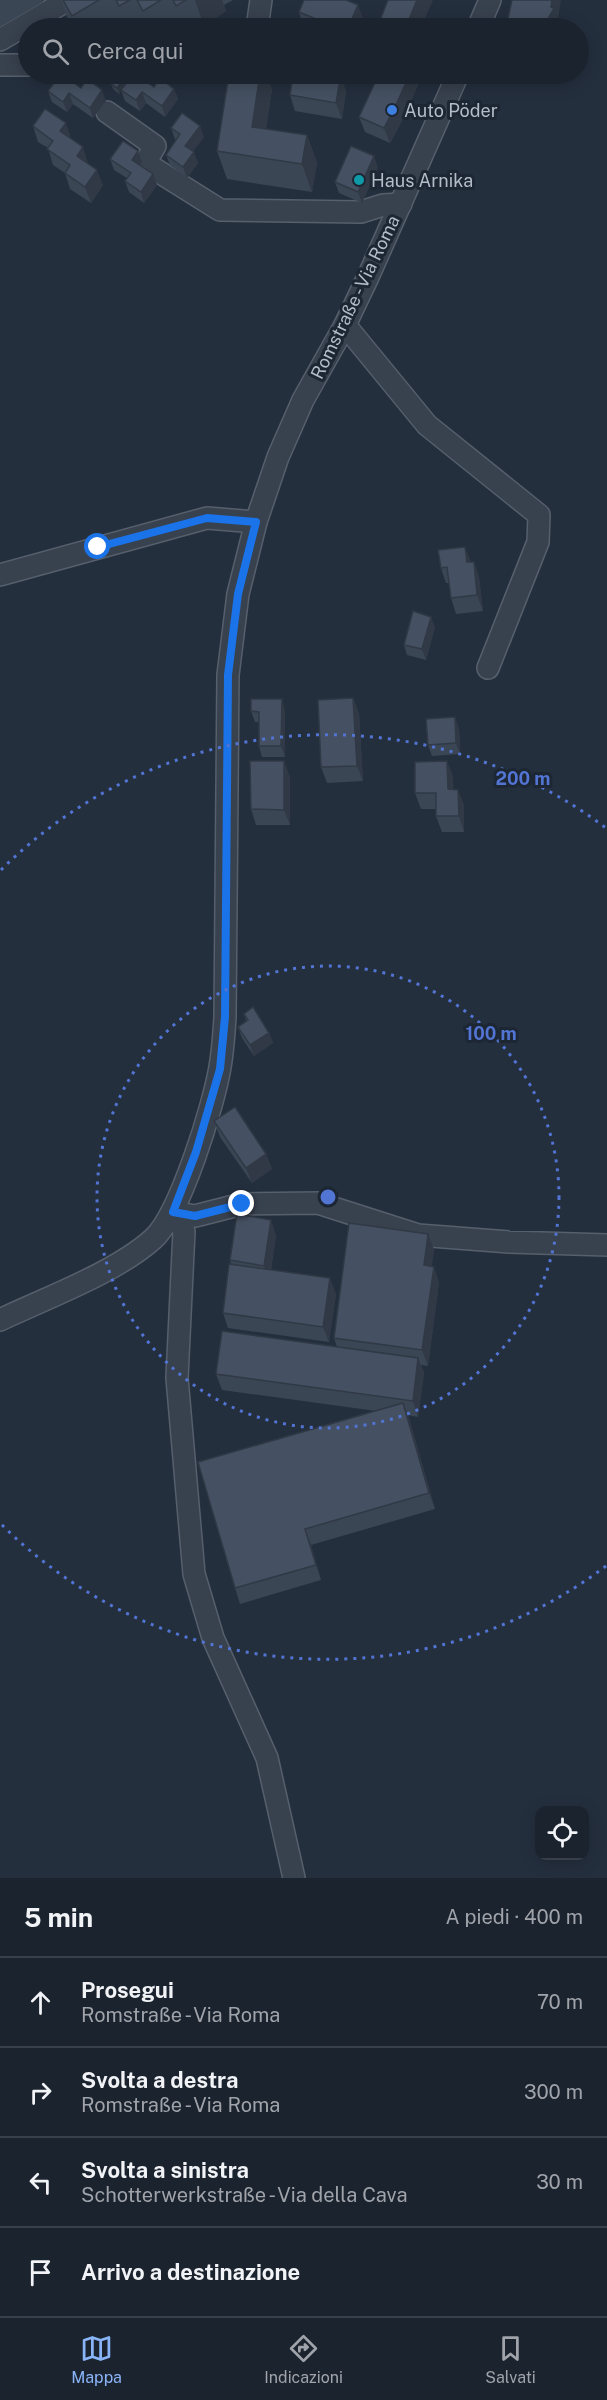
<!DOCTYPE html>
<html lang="it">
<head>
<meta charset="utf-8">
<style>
  body { margin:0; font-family:"Public Sans",sans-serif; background:#242b36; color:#f1f3f6 }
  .controls { position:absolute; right:18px; bottom:18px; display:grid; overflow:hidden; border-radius:12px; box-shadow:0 3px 15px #0003 }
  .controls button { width:54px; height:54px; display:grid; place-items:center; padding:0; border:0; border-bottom:2px solid #39404a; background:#1b232e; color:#f1f3f6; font:30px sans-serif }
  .stop { position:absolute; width:18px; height:18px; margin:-14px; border:4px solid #1a73e8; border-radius:50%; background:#fff }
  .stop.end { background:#1a73e8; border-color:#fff; box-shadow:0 2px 6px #0008 }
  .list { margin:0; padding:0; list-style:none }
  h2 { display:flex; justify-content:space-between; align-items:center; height:78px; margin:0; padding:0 24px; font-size:26px }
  h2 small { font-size:20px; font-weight:400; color:#a0a4aa }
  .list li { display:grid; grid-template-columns:39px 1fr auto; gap:18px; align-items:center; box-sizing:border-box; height:90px; padding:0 24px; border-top:2px solid #39404a }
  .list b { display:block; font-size:22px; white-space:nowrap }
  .list p { margin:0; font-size:20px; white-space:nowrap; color:#a0a4aa }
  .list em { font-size:20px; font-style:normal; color:#a0a4aa }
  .icon { flex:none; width:33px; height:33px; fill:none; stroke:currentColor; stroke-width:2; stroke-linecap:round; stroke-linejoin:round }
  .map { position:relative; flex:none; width:607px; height:1878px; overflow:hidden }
  .search { position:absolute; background:#1b232e; box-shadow:0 3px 15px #0003; left:18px; right:18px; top:18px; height:66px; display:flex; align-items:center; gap:15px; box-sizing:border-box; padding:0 21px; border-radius:33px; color:#a0a4aa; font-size:22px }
  .sheet { height:438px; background:#1b232e }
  nav { display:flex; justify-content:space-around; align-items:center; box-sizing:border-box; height:84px; border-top:2px solid #39404a; background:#1b232e; font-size:16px; color:#a0a4aa }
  nav a { display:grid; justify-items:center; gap:3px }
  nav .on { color:#8ab4f8 }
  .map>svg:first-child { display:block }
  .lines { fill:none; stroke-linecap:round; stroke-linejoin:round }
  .minor-casing { stroke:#565f6c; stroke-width:24 }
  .minor { stroke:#38414e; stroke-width:21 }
  .wall { fill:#3b4654 }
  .shaded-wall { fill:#303945 }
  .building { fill:#455162; stroke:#303945; stroke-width:1.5 }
  .route { stroke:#1a73e8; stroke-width:8 }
  .ring { fill:none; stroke:#5274d3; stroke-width:3; stroke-dasharray:3 6 }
  .shop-dot { fill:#3f7fe0; stroke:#1d2633; stroke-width:2 }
  .culture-dot { fill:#0f9aa8; stroke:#1d2633; stroke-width:2 }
  .labels { text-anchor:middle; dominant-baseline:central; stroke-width:6; stroke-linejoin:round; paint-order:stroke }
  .poi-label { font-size:18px; fill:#b4bcc9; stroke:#1d2633; text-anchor:start }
  .street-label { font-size:18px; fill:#b4bcc9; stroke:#1d2633 }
  .centre { fill:#5274d3; stroke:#1d2633; stroke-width:3 }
  .ring-label { font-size:18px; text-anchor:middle; font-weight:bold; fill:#5274d3; stroke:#1d2633; stroke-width:6; stroke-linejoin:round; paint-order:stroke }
</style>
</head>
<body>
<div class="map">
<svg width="607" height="1878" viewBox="0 0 607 1878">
  <rect width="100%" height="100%" fill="#242f3e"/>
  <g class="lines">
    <!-- minor casing -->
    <g class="minor-casing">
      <g id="minor">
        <polyline points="257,28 261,0"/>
        <polyline points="478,28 490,0"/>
        <polyline points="0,40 68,0"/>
        <polyline points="0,65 28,65"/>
        <polyline points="107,112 155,146 145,163 220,210 361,212 383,205 401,204"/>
        <polyline points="345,325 427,425 539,515 538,542 488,668"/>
        <polyline points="0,575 207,518 256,522"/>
        <path d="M0,1320c46,-22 115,-47 153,-81 27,-24 61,-135 67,-172 3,-17 4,-34 5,-50l3,-342 10,-81 18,-72 22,-65 25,-57 42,-75 23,-48 90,-203"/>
        <polyline points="294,1878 267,1758 213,1638 194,1574 177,1378 184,1231 173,1212 195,1216 242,1204 318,1203 418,1235 509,1242 607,1245"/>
      </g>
    </g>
    <!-- minor -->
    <use href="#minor" class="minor"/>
  </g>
  <!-- wall -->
  <g class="wall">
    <polygon points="0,0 42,0 43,2 0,27"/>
    <polygon points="61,0 233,0 224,5 226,11 204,26 203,24 195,28 183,28 180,23 170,28 147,28 145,25 139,28 126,28 122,21 108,28 73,28 68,19"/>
    <polygon points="299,12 364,21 360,28 304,28"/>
    <polygon points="229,74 266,74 272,89 266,129 307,135 317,163 312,192 227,179 217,151"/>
    <polygon points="124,79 126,84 174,89 178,99 165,117 146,103 140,111 125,101 121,90 119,94 113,89 111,84"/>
    <polygon points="420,80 401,123 390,143 365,132 359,117"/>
    <polygon points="81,88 106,101 93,118 73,104 67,112 52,102 48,91"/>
    <polygon points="346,91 342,119 295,111 290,95"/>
    <polygon points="33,126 71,138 103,185 91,203 70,189 65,173 53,165 48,148 38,142"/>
    <polygon points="171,128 204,137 193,151 198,163 187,178 170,165 166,155 176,140 175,139"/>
    <polygon points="110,159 142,162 140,165 153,174 157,185 144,203 129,192 125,181 127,178 114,170"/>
    <polygon points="378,167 362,203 339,193 335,182"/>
    <polygon points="474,562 479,577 483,611 456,614 451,598 449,583 446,583 441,568"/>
    <polygon points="435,627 426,660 407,655 404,645"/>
    <polygon points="353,698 359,714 363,781 327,783 321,767"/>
    <polygon points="285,710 285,757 262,757 259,746 259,722 255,722 251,711"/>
    <polygon points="459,728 460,754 432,756 428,745"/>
    <polygon points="453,776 453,790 464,805 464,832 442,832 436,816 436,809 421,809 415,793"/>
    <polygon points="290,777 290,825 256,825 251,809"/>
    <polygon points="244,1014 269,1033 273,1043 254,1056 242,1038 238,1027 246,1021"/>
    <polygon points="214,1121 266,1154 272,1169 252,1183 220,1137"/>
    <polygon points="428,1234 434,1250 431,1266 439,1282 428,1366 421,1365 424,1373 418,1417 408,1415 435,1509 311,1545 321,1580 240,1604 235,1588 376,1411 222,1390 216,1374 337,1347 334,1338"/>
    <polygon points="276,1235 271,1270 336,1294 329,1342 228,1328 223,1313 231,1264 230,1260"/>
  </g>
  <!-- shaded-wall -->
  <g class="shaded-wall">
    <polygon points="195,0 222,0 226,11 204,26"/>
    <polygon points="417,0 433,0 421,28 406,28 406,27"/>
    <polygon points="552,0 561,0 558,19 559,24 557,28 543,28 551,7"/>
    <polygon points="358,5 364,21 360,28 348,28"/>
    <polygon points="260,74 266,74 272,89 262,155 252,127"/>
    <polygon points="410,74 417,74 420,80 401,123 390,143 384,128"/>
    <polygon points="341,75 346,91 342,119 336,103"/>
    <polygon points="124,79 126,84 119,94 117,88"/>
    <polygon points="174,89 178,99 165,117 162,106"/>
    <polygon points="102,90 106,101 93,118 90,108"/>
    <polygon points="142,92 146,103 140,111 136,100"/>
    <polygon points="69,93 73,104 67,112 63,102"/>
    <polygon points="66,123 71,138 65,147 60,131"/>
    <polygon points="200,126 204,137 189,157 185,146"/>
    <polygon points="307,135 317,163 312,192 302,164"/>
    <polygon points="83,147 88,163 83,171 77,156"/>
    <polygon points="138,151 142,162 136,170 132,160"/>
    <polygon points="194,152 198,163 187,178 183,167"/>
    <polygon points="374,156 378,167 362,203 358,192"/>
    <polygon points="97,170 103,185 91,203 85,187"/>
    <polygon points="153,174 157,185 144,203 141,192"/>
    <polygon points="465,547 471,562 467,562"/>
    <polygon points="474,562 479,577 483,611 477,595"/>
    <polygon points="431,617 435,627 426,660 422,649"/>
    <polygon points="353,698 359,714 363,781 357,766"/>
    <polygon points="282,699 285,710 285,757 281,746"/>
    <polygon points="455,717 459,728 460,754 456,743"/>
    <polygon points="284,761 290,777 290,825 284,810"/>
    <polygon points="447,761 453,776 454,805 448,789"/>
    <polygon points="458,790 464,805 464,832 459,816"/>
    <polygon points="269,1033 273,1043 254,1056 250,1045"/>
    <polygon points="266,1154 272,1169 252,1183 246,1168"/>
    <polygon points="271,1220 276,1235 269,1281 264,1266"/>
    <polygon points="428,1234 434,1250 430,1281 424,1265"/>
    <polygon points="434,1267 439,1282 428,1366 422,1350"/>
    <polygon points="330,1278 336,1294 329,1342 323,1327"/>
    <polygon points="418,1358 424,1373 418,1417 413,1401"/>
    <polygon points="403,1403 409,1418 435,1509 429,1493"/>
    <polygon points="305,1529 311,1545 321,1580 316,1565"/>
  </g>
  <!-- building -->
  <g class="building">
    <polygon points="63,0 99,0 72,16"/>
    <polygon points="116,0 130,0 119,6"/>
    <polygon points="137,0 161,0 143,11"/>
    <polygon points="173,0 186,0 176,6"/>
    <polygon points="304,0 346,0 358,5 348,28 337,28 299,12"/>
    <polygon points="388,0 417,0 406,27 377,28"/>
    <polygon points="512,0 552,0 551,7 554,8 543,28 506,28"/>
    <polygon points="61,74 81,88 87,79 102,90 90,108 69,93 63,102 48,91"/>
    <polygon points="118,74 124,79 117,88 111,84"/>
    <polygon points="133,74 135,74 154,87 160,78 174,89 162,106 142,92 136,100 121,90"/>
    <polygon points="229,74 260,74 252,127 307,135 302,164 217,151"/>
    <polygon points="293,74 330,74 341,75 336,103 290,95"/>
    <polygon points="379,74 410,74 395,107 384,128 359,117"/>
    <polygon points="45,109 66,123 60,131 83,147 77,156 97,170 85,187 65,173 70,165 47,149 53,141 33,126"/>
    <polygon points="182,113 200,126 185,146 194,152 183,167 166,155 180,134 171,128"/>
    <polygon points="123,141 138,151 132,160 153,174 141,192 125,181 131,173 110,159"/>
    <polygon points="351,146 374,156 358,192 335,182"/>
    <polygon points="465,547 467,562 474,562 477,595 451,598 447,567 441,568 438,550"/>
    <polygon points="413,611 431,617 422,649 404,645"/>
    <polygon points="353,698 357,766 321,767 318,700"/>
    <polygon points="251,699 282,699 281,746 259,746 259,712 251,711"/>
    <polygon points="455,717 456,743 428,745 426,719"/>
    <polygon points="250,761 284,761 284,810 251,809"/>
    <polygon points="447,761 448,789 458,790 459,816 436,816 436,793 415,793 415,762"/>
    <polygon points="253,1007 269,1033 250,1045 238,1027 248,1020 244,1014"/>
    <polygon points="235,1107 266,1154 246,1168 214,1121"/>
    <polygon points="237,1214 271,1220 264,1266 230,1260"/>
    <polygon points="349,1223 428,1234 424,1265 434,1267 422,1350 334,1338"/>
    <polygon points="229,1264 330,1278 323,1327 223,1313"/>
    <polygon points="222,1331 418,1358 413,1401 216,1374"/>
    <polygon points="403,1403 429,1493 305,1529 316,1565 235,1588 198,1462"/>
  </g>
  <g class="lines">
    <!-- route -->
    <polyline class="route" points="98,547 207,518 256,522 238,594 228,675 225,1017 220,1069 196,1152 173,1212 195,1216 242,1204"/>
  </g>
  <!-- distance rings -->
  <g class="ring">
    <circle cx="328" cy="1197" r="231"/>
    <path d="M606 1566A462 462 0 0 1 1 1524M1 870A462 462 0 0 1 606 828"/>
  </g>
  <!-- markers -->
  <circle class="shop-dot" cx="392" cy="110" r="6"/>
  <circle class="culture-dot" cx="359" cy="180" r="6"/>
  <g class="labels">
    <!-- poi labels -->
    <g class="poi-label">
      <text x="404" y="110">Auto Pöder</text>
      <text x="371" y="180">Haus Arnika</text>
    </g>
    <!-- street labels -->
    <g class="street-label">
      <text transform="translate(355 297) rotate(-64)">Romstraße - Via Roma</text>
    </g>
  </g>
  <circle cx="328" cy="1197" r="9" class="centre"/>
  <g class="ring-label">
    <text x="523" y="785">200 m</text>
    <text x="491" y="1040">100 m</text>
  </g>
</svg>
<div class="controls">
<button><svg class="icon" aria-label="locate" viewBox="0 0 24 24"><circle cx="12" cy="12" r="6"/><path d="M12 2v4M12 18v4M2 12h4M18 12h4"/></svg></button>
</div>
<div class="stop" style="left:98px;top:547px"></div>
<div class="stop end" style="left:242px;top:1204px"></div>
<div class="search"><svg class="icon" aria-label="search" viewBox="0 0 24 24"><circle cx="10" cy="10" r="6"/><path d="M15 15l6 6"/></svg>Cerca qui</div>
</div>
<section class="sheet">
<h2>5 min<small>A piedi · 400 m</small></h2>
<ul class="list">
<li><svg class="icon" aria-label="ahead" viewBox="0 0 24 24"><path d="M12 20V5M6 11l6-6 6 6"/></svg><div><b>Prosegui</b><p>Romstraße - Via Roma</p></div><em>70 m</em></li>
<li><svg class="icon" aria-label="right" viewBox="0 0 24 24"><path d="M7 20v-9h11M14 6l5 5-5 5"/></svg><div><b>Svolta a destra</b><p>Romstraße - Via Roma</p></div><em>300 m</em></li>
<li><svg class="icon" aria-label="left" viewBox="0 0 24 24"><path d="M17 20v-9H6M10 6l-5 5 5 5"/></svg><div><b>Svolta a sinistra</b><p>Schotterwerkstraße - Via della Cava</p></div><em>30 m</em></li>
<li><svg class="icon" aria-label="arrive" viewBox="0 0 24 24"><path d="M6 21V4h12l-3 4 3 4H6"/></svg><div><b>Arrivo a destinazione</b></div></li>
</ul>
</section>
<nav>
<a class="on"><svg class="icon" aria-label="map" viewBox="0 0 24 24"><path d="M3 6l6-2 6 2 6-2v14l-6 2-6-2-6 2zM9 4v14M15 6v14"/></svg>Mappa</a>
<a><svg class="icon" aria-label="directions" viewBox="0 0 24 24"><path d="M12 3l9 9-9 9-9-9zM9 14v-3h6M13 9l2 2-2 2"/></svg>Indicazioni</a>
<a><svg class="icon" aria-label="saved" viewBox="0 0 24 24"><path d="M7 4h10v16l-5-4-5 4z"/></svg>Salvati</a>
</nav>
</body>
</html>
